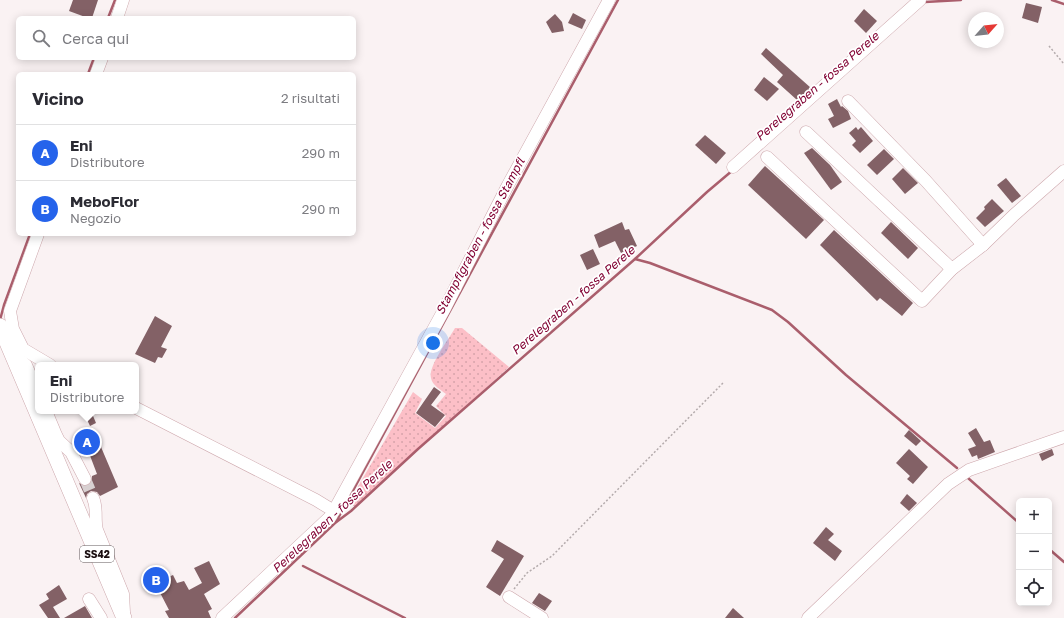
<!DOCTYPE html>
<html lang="it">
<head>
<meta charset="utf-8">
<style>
  body { margin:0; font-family:"Golos Text",sans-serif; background:#f2f2f3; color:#2b2b33 }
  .controls { position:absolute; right:12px; bottom:12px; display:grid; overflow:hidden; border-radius:6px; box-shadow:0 2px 10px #0003 }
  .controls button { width:36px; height:36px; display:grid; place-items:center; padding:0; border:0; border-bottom:1px solid #e1e1e2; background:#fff; color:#2b2b33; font:20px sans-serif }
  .compass { position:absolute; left:968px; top:12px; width:36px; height:36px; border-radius:50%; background:#fff; box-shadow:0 2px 10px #0003; rotate:63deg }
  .you { position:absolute; left:433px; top:343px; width:14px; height:14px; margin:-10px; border:3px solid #fff; border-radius:50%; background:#1a73e8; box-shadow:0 0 0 6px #1a73e833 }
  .badge { display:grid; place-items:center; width:26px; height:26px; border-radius:50%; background:#2563eb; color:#fff; font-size:13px; font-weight:700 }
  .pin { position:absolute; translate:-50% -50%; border:2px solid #fff; box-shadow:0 1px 4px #0006 }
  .popup { position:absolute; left:35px; top:362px; width:104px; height:52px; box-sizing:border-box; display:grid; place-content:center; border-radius:6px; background:#fff; filter:drop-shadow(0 1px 3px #0005); font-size:13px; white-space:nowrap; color:#7c7c81 }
  .popup b { font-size:15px; color:#2b2b33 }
  .popup::after { content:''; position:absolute; left:50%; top:100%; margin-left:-8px; border:8px solid transparent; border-top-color:#fff }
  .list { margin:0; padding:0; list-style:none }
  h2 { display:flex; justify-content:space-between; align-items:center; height:52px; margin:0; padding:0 16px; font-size:17px }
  h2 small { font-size:13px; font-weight:400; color:#7c7c81 }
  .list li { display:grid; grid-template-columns:26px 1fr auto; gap:12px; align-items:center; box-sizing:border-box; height:56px; padding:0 16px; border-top:1px solid #e1e1e2 }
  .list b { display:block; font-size:15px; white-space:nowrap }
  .list p { margin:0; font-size:13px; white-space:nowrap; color:#7c7c81 }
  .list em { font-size:13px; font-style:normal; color:#7c7c81 }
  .icon { flex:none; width:22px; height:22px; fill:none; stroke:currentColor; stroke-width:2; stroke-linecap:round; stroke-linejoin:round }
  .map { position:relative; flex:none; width:1064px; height:618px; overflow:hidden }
  .search { position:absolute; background:#fff; box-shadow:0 2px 10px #0003; left:16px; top:16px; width:340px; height:44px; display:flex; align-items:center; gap:10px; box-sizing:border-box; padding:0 14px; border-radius:6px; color:#7c7c81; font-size:15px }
  .panel { position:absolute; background:#fff; box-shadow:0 2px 10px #0003; left:16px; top:72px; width:340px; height:164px; border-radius:6px }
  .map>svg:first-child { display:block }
  .grass { fill:url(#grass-dots) }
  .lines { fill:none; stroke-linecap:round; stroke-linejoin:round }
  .stream { stroke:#aa5e6c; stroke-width:2.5 }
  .building { fill:#836166 }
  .minor-tunnel { stroke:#d8d0d1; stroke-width:12; stroke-dasharray:12 6; stroke-linecap:butt }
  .minor-casing { stroke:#cda7ac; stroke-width:13 }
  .major-casing { stroke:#cda7ac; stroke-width:16 }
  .path { stroke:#b4abac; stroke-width:1.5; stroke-dasharray:2 2; stroke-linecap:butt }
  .minor { stroke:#fff; stroke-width:12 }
  .major { stroke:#fff; stroke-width:15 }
  .labels { text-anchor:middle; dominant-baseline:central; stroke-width:3.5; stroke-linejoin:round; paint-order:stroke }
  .shield { fill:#fff; stroke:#5f5658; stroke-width:1 }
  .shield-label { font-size:10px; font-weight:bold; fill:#1a0e10 }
  .water-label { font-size:12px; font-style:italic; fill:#810032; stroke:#fff }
</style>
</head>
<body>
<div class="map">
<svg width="1064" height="618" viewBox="0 0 1064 618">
  <defs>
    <pattern id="grass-dots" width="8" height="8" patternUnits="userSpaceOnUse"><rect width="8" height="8" fill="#fcbfc7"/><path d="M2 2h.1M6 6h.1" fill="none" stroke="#d7a3aa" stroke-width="1.8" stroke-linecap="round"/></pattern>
  </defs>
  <rect width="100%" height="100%" fill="#faf2f3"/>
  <!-- grass -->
  <path class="grass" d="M455,328h7l47,39 -154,140 -6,-5 64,-110 9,7 -7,14 20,15 11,-12 -10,-10 10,-12c-5,-4 -14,-9 -15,-16 -3,-12 18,-39 24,-50z"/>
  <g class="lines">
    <!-- stream -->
    <g class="stream">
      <polyline points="1052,0 1064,4"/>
      <polyline points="925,2 961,0"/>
      <polyline points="108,18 115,0"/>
      <polyline points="88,74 94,58"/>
      <polyline points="635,259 650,263 772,310 788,322 846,375 957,468"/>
      <polyline points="0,320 4,305 30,234"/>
      <polyline points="968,478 1019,523"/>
      <polyline points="336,522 618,0"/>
      <polyline points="1049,549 1064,562"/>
      <polyline points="303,566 405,618"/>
      <polyline points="235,618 335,523 351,511 418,449 635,259 707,192 733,170"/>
    </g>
  </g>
  <!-- building -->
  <g class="building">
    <polygon points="73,0 98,0 92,18 88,18 69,11"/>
    <polygon points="1026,3 1042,7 1038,23 1022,18"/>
    <polygon points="864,9 877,21 866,33 854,21"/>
    <polygon points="573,13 586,20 582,29 568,23"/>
    <polygon points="555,14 562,22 564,31 552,33 546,22"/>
    <polygon points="766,48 811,88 797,100 777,82 783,75 761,54"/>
    <polygon points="764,77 779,89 767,101 754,90"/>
    <polygon points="837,99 841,107 842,106 848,111 851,119 833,128 828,119 834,116 828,104"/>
    <polygon points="856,127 858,130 861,127 873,141 860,153 852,145 856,141 849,133"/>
    <polygon points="705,135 726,153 716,164 695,145"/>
    <polygon points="812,148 830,165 842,182 831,190 804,153"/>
    <polygon points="884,149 894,159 877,175 867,165"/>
    <polygon points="765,166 824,220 806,239 748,185"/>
    <polygon points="903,168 918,183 905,194 892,179"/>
    <polygon points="1006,178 1021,196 1012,203 997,185"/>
    <polygon points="992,199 1004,211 985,227 976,218 985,209 984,207"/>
    <polygon points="622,222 625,230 629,229 637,246 621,253 615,241 599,248 594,235"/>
    <polygon points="891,222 918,248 908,259 881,233"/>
    <polygon points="834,230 913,303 902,316 880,298 877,301 820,245"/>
    <polygon points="593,249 600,264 587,270 580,255"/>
    <polygon points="155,316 172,326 161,347 167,349 162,358 158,357 155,363 135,354"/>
    <polygon points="434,387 441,392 431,405 445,415 435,427 416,413"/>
    <polygon points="83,411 91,411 96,423 90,426"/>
    <polygon points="976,428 984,442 990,440 995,452 978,459 977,455 972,457 968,449 976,446 968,433"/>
    <polygon points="909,430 921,441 916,446 904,436"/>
    <polygon points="101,447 118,487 100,496 97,492 91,491 87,494 86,498 79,483 85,486 91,483 92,476 97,474 89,453"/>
    <polygon points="909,449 928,467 913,484 907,479 910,476 896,463"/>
    <polygon points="1052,449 1054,455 1042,461 1039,454"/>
    <polygon points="907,494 917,503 909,511 900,503"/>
    <polygon points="826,527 834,534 828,540 842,551 835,561 813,543"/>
    <polygon points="497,540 524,556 500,596 486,587 504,559 491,551"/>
    <polygon points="209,561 220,584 204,594 212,609 208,611 211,618 169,618 165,611 169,610 155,583 173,575 177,583 184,581 189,590 202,583 194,568"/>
    <polygon points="59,585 67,599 53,607 60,618 48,618 39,605 49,599 46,594"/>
    <polygon points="539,593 552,601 545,611 532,603"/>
    <polygon points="85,606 92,618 64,618"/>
    <polygon points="733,608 744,618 725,618"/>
  </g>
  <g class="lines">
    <!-- minor-tunnel -->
    <polyline class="minor-tunnel" points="85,479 93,498"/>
    <!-- minor casing -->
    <g class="minor-casing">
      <g id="minor">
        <polyline points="117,18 123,0"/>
        <polyline points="96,74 102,58"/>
        <polyline points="848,101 926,181 983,245"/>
        <polyline points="806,132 952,269"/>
        <polyline points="767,157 922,301 952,269 983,245 1014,215 1064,171"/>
        <polyline points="733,167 920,0"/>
        <polyline points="38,234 10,311 13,329 23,349 50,365"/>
        <polyline points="12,353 26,365 38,393"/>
        <polyline points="136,408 316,500 334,511"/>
        <polyline points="46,411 56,435 59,441 71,452 85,479"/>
        <path d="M93,498c5,11 1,21 4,32l26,64 1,18"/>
        <polyline points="509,597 542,618"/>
        <polyline points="89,599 101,618"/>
        <polyline points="222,618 331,516 445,308 508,185 609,0"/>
        <polyline points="808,618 948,484 969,470 1064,437"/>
      </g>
    </g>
    <!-- major casing -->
    <g class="major-casing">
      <polyline id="major" points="0,326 124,618"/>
    </g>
    <!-- path -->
    <g class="path">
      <polyline points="1049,46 1064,64"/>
      <polyline points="514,589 527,573 552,556 723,383"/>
    </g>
    <!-- minor -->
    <use href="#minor" class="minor"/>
    <!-- major -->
    <use href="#major" class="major"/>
  </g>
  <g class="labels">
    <!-- shield labels -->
    <rect class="shield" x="80" y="546" width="34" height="16" rx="3"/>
    <g class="shield-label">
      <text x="97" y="554">SS42</text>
    </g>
    <!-- water labels -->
    <g class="water-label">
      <text transform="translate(817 86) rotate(-41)">Perelegraben - fossa Perele</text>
      <text transform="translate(480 236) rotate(-62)">Stampflgraben - fossa Stampfl</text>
      <text transform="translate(573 300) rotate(-41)">Perelegraben - fossa Perele</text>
      <text transform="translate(332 516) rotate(-43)">Perelegraben - fossa Perele</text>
    </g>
  </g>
</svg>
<div class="controls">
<button>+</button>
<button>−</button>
<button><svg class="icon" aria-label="locate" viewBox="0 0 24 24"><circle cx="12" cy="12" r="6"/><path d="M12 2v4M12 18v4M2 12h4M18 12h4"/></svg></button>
</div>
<svg class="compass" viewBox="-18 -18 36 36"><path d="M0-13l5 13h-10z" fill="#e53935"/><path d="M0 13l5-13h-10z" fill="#7c7c81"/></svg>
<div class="you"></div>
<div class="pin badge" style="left:87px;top:442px">A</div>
<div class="popup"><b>Eni</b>Distributore</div>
<div class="pin badge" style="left:156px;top:580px">B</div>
<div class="search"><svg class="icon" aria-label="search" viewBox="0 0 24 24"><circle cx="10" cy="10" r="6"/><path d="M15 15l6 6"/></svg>Cerca qui</div>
<section class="panel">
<h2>Vicino<small>2 risultati</small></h2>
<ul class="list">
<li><span class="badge">A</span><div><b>Eni</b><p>Distributore</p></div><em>290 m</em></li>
<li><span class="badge">B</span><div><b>MeboFlor</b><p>Negozio</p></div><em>290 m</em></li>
</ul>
</section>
</div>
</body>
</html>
